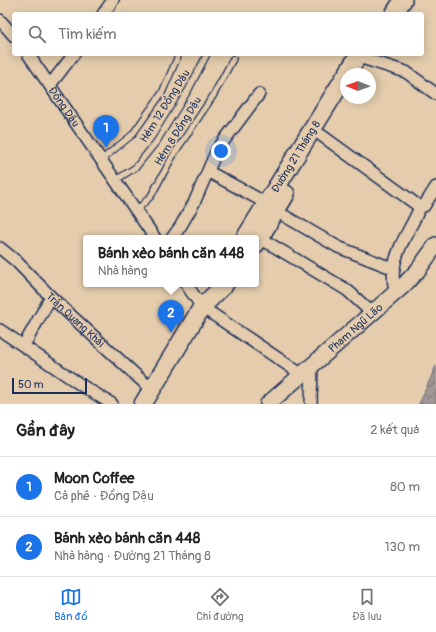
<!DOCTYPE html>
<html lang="vi">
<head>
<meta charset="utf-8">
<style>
  body { margin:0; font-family:Pangolin,sans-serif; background:#f6f6f6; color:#222 }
  .compass { position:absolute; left:340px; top:68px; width:36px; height:36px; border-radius:50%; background:#fff; box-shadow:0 2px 10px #0003; rotate:271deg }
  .scale { position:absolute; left:12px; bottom:10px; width:75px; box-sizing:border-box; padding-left:4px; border:2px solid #1b2f5e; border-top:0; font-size:11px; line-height:14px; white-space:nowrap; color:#1b2f5e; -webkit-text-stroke:3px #e4ccad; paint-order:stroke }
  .you { position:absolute; left:221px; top:151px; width:14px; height:14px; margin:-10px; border:3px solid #fff; border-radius:50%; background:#1a73e8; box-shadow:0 0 0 6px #1a73e833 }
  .badge { display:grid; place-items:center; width:26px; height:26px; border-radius:50%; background:#1a73e8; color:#fff; font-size:13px; font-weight:700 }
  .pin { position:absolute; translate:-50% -33px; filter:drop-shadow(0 1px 2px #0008) }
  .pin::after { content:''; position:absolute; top:21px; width:14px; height:12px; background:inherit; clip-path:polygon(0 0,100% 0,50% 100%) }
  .popup { position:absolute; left:83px; top:235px; width:176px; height:52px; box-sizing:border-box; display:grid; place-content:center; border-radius:4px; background:#fff; filter:drop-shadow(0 1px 3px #0005); font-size:13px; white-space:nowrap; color:#767676 }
  .popup b { font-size:15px; color:#222 }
  .popup::after { content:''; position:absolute; left:50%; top:100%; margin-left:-8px; border:8px solid transparent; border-top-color:#fff }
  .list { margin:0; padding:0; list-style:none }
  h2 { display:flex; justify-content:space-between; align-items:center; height:52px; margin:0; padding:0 16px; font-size:17px }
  h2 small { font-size:13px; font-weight:400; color:#767676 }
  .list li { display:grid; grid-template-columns:26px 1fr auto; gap:12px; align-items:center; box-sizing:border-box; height:60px; padding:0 16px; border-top:1px solid #e0e0e0 }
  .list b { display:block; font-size:15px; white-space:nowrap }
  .list p { margin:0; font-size:13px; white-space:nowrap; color:#767676 }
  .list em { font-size:13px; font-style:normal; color:#767676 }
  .icon { flex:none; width:22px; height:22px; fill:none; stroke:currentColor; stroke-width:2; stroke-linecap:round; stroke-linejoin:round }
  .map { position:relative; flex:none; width:436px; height:404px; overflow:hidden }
  .search { position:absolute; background:#fff; box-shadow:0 2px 10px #0003; left:12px; right:12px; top:12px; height:44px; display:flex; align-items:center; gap:10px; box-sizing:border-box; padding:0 14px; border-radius:4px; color:#767676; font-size:15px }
  .sheet { height:172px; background:#fff }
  nav { display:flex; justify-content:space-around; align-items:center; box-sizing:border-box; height:56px; border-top:1px solid #e0e0e0; background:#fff; font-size:11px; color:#767676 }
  nav a { display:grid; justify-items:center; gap:2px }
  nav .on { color:#1a73e8 }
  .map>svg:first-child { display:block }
  .water { fill:url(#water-waves); stroke:#6b6d7d }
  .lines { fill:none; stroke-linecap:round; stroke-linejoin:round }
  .lane-casing { stroke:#1b2f5e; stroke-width:8 }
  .street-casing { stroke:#1b2f5e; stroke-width:14 }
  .secondary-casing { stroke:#1b2f5e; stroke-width:18 }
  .primary-casing { stroke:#1b2f5e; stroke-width:20 }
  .lane { stroke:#e4ccad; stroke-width:5.5 }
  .street { stroke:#e4ccad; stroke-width:11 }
  .secondary { stroke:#e4ccad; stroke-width:15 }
  .primary { stroke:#e4ccad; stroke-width:17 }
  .labels { text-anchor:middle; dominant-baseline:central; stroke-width:3; stroke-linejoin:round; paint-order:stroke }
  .street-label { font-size:11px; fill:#1b2f5e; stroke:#e4ccad }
</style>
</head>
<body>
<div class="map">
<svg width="436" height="404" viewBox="0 0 436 404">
  <defs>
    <pattern id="water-waves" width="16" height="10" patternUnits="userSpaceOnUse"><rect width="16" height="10" fill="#a09692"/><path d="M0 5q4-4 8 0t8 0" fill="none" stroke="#827b7a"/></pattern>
  </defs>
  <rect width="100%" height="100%" fill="#e4ccad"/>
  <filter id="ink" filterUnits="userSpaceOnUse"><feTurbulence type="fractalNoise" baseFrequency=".025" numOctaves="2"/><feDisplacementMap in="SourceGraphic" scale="8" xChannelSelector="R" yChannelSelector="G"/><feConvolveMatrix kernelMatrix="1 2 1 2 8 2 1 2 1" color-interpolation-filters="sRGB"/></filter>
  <g filter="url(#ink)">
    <!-- water -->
    <polygon class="water" points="436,366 436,404 419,404"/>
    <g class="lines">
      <!-- lane casing -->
      <g class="lane-casing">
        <g id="lane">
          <polyline points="101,160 132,135 162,93 179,54"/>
          <polyline points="116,180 136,167 157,141 189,89 207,54"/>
          <polyline points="136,211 151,196 174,154 213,96 233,59"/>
        </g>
      </g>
      <!-- street casing -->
      <g class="street-casing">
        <g id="street">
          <polyline points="103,14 113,0"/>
          <polyline points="0,20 14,36"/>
          <path id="s1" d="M28,54l127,184"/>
          <polyline points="365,59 406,72 436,94"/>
          <polyline points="50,85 74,54"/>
          <polyline points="321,135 420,207 424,206 436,187"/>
          <polyline points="209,172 266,203"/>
          <polyline points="276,211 338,247 394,269"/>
          <polyline points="172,238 180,227 194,203 217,150 259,94"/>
          <polyline points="260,238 347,290 372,313"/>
          <path id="s2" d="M0,248l16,13 35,36 101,93"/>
          <polyline points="186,284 202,307 301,374"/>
          <path d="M395,293c-1,-8 -3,-17 -1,-25 3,-22 18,-41 26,-61"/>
          <polyline points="0,330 81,385 112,404"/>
          <polyline points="24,345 51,297"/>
          <polyline points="311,404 312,365"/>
        </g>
      </g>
      <!-- secondary casing -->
      <g class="secondary-casing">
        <g id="secondary">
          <path id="s3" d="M268,404l135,-118 15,-16 18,-25"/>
        </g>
      </g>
      <!-- primary casing -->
      <g class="primary-casing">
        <g id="primary">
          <polyline points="394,14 403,0"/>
          <polyline points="347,74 359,54"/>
          <path id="s4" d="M245,238l101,-163"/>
          <polyline points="256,244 286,194"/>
          <polyline points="143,404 202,307 225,284"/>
        </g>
      </g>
      <!-- lane -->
      <use href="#lane" class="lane"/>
      <!-- street -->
      <use href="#street" class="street"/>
      <!-- secondary -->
      <use href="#secondary" class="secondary"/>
      <!-- primary -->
      <use href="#primary" class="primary"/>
    </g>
  </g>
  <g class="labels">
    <!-- street labels -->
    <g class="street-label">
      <text stroke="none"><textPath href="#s1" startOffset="64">Đồng Dậu</textPath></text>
      <text transform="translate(165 106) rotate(-58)">Hẻm 12 Đồng Dậu</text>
      <text transform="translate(178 131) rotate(-58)">Hẻm 8 Đồng Dậu</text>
      <text stroke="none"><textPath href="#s4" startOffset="96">Đường 21 Tháng 8</textPath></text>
      <text stroke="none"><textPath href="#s2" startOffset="104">Trần Quang Khải</textPath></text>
      <text stroke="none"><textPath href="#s3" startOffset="116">Phạm Ngũ Lão</textPath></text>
    </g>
  </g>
</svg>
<svg class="compass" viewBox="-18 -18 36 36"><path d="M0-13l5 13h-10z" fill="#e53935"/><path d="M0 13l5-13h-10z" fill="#767676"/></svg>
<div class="scale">50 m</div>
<div class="you"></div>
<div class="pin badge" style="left:106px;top:148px">1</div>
<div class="pin badge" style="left:171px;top:333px">2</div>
<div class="popup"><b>Bánh xèo bánh căn 448</b>Nhà hàng</div>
<div class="search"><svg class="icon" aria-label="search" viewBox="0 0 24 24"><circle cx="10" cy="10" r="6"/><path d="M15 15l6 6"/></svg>Tìm kiếm</div>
</div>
<section class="sheet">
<h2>Gần đây<small>2 kết quả</small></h2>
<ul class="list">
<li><span class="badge">1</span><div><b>Moon Coffee</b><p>Cà phê · Đồng Dậu</p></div><em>80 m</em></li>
<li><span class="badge">2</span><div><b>Bánh xèo bánh căn 448</b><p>Nhà hàng · Đường 21 Tháng 8</p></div><em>130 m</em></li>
</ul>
</section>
<nav>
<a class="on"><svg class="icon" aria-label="map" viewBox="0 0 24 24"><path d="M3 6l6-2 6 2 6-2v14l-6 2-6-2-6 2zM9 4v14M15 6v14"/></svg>Bản đồ</a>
<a><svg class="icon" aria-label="directions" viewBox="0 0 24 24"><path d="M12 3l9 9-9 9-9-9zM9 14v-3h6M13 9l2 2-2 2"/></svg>Chỉ đường</a>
<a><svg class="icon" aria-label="saved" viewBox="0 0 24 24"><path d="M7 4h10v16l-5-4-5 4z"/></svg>Đã lưu</a>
</nav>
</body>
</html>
